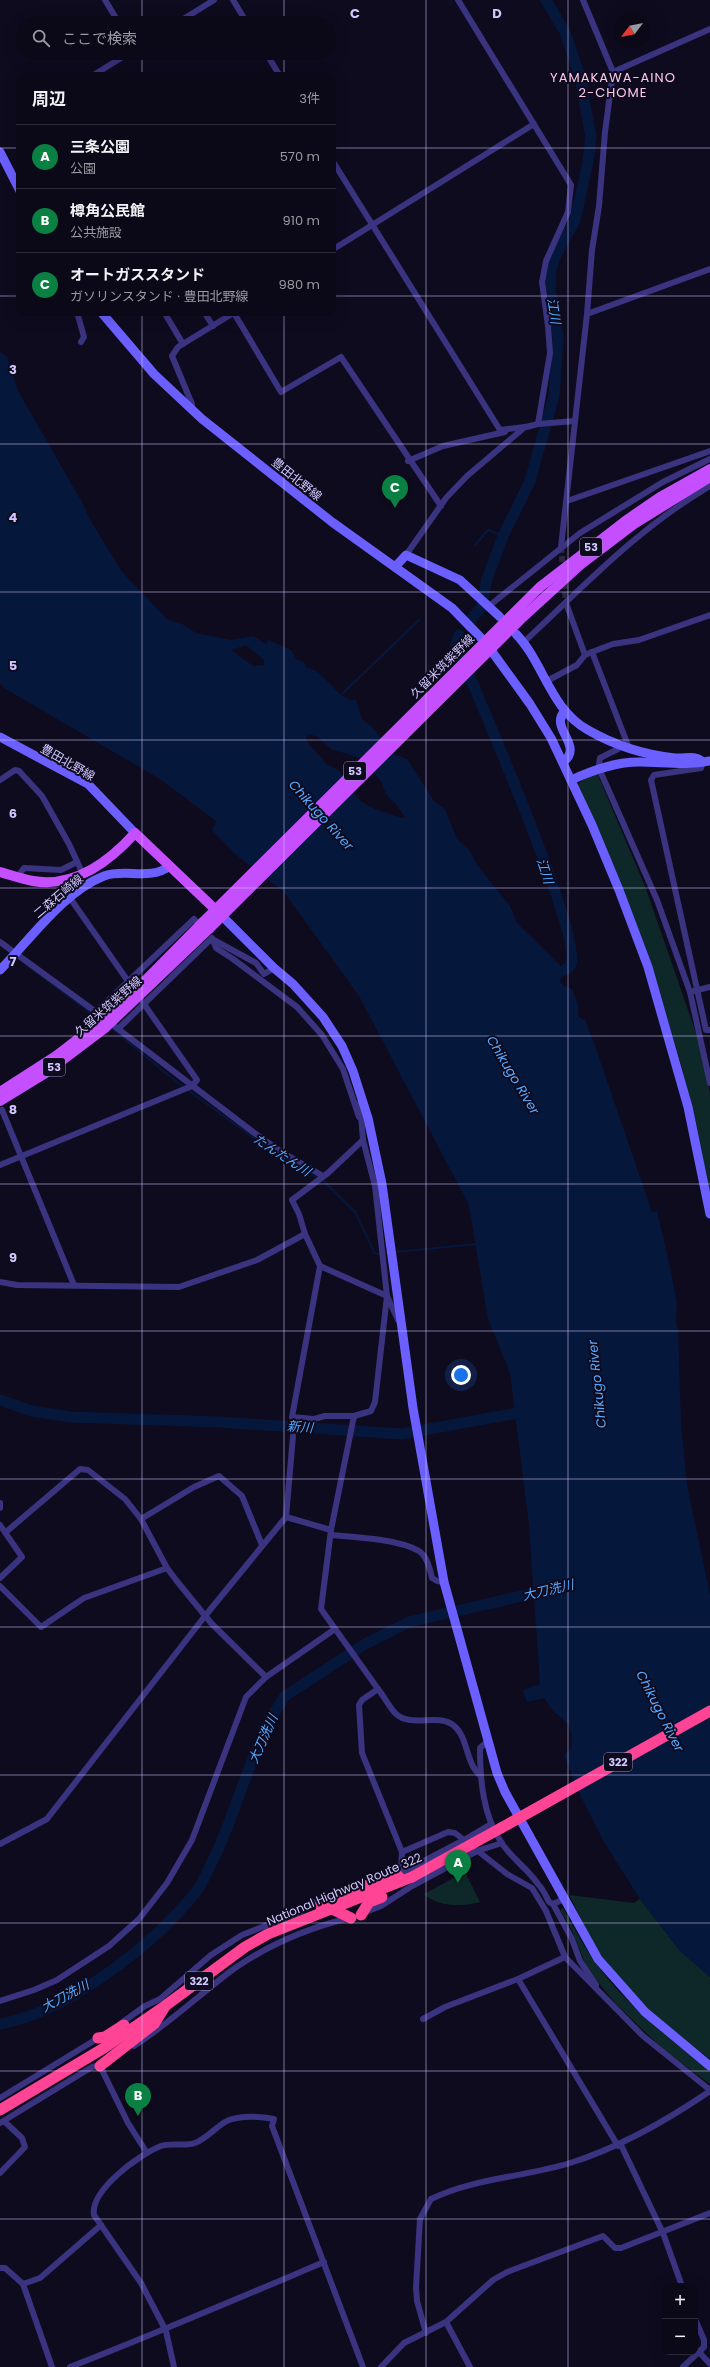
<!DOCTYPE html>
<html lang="ja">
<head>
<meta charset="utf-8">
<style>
  body { margin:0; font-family:Poppins,"Noto Sans JP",sans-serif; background:#191624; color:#f1f3f6 }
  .controls { position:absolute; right:12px; bottom:12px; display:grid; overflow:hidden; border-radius:8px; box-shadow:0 4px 16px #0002 }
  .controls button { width:36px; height:36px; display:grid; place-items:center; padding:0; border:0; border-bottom:1px solid #2b2936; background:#0b0817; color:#f1f3f6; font:20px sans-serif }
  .compass { position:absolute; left:614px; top:12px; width:36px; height:36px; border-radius:50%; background:#0b0817; box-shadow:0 4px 16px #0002; rotate:238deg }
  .you { position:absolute; left:461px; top:1375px; width:14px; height:14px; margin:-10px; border:3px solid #fff; border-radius:50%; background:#1a73e8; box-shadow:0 0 0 6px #1a73e833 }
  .badge { display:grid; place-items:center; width:26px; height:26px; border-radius:50%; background:#0b8043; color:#fff; font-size:13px; font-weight:700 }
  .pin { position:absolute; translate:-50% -33px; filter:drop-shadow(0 1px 2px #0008) }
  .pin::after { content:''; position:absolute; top:21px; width:14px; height:12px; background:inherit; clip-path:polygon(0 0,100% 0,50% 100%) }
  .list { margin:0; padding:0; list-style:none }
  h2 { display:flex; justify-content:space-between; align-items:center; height:52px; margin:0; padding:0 16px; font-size:17px }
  h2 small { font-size:13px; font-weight:400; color:#9a9aa1 }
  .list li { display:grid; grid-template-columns:26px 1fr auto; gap:12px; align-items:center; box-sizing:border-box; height:64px; padding:0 16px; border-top:1px solid #2b2936 }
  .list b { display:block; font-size:15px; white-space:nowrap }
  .list p { margin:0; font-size:13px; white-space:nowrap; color:#9a9aa1 }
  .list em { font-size:13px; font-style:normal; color:#9a9aa1 }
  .icon { flex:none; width:22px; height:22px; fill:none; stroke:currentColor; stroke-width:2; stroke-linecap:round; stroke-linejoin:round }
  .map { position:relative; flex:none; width:710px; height:2367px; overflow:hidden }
  .search { position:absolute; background:#0b0817; box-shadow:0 4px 16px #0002; left:16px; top:16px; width:320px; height:44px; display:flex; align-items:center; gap:10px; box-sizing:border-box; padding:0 14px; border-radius:22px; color:#9a9aa1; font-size:15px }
  .panel { position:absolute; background:#0b0817; box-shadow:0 4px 16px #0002; left:16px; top:72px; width:320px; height:244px; border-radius:12px }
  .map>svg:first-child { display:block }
  .green { fill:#0e2829 }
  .water { fill:#06173c; fill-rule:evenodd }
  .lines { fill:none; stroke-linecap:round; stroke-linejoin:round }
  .stream { stroke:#06173c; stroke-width:2 }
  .river { stroke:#06173c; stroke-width:11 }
  .street-tunnel { stroke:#2c2741; stroke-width:6; stroke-dasharray:6 3; stroke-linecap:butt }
  .street { stroke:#3a3380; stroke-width:6 }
  .secondary { stroke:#6b5fff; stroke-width:9 }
  .primary { stroke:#c54fff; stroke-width:10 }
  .highway { stroke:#ff4395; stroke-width:11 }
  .primary-bridge { stroke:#c54fff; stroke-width:10 }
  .highway-bridge { stroke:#ff4395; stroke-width:11 }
  .grid { fill:none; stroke:#d1c8ff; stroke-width:1; stroke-opacity:0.55 }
  .labels { text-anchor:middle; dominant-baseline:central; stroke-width:4; stroke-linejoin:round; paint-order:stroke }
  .shield { fill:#0f0b1f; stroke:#978fbc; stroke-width:1 }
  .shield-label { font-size:11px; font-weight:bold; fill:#d1c8ff }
  .street-label { font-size:12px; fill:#d1c8ff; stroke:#0f0b1f }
  .neighbourhood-label { font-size:13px; letter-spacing:1px; fill:#ffcae9; stroke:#0f0b1f }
  .water-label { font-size:13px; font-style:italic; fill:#56a9ff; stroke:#0f0b1f }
  .grid-label { font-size:13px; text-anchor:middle; font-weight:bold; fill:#d1c8ff; stroke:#0f0b1f; stroke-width:4; stroke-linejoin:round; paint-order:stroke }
</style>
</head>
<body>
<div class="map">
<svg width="710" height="2367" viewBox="0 0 710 2367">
  <rect width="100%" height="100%" fill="#0f0b1f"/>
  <!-- green -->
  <g class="green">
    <polygon points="597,773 646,889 698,1039 710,1093 710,1204 700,1147 683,1071 659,990 577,786 581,781"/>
    <path d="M465,1872l15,30c-17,5 -43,5 -56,-8z"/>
    <path d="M569,1895l65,8 6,-4 40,52 30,26v82c-40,-30 -85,-64 -111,-107 -12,-18 -20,-39 -30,-57z"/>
    <path d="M563,1908c10,17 19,36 31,53 32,44 73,77 116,109v14l-47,-35 -48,-46 -28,-35 -15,-38 -12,-20z"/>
  </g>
  <!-- water -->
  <path class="water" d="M0,352l7,5 11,34 65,113 6,14 33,54 46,48 14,4 14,9 35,7 22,-4 13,8 2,-4 23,10 5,9 8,3 3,6c19,3 30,33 49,32l6,19 10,8 24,28 11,4 27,42 11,8 12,30 12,11 9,16 32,40 7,17 43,42 -2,15 6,6 8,3 6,16v12l7,3 8,20 59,172h5c7,29 14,57 19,87 2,11 -3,19 2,30l3,95 6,61 23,110v382l-30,-26 -40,-52 -36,-57 -25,-49 -15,-39 6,-4c8,-34 -18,-31 -25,-52l-18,4 -4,-12 17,-6 -11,-159 -19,-152 -22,-54 -19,-114 -110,-209 -75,-104 -49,-38 -23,-24 4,-9 -56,-42 -156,-91 -4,-5zM246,645l18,15v5l-11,1 -22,-16zM309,734l9,3 13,12 29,9 21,23 5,13 10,10 9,13 -3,1c-13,-5 -35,-9 -45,-21 -15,-17 -7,-23 -31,-33 -6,-10 -16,-15 -20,-26z"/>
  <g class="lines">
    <!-- stream -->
    <g class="stream">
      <polyline points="475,545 488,530 503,536"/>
      <polyline points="341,695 419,620"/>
      <polyline points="25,964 99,1019"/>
      <polyline points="110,1027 178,1083 275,1153 318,1178"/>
      <polyline points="323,1180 355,1212 375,1254 388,1252"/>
      <polyline points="394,1252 478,1244"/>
    </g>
    <!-- river -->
    <g class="river">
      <polyline points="471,620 482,606 487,579 503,536 530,481 554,396 558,337 550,289 550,273 555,257 575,220 588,162 591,137 580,77 565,32 546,0"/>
      <path d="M459,635l-3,9c18,43 126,290 115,320 -2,6 -10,7 -15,9l-1,10"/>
      <polyline points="0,1400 32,1411 70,1417 219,1422 402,1434 529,1411"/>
      <path d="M0,2024c68,-12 153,-79 196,-132 7,-9 12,-22 17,-32 26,-53 38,-115 72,-164l80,-52 44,-22 139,-32"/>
    </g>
    <!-- street-tunnel -->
    <polyline class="street-tunnel" points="561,547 566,603"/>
    <!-- street -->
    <g class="street">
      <polyline points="105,0 119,23"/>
      <polyline points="233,0 247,23"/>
      <polyline points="458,0 571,185 568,212 546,261 542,282 548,326 550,353 538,424"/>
      <polyline points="177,23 214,0"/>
      <polyline points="266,53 280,76"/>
      <polyline points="613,72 710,29"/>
      <polyline points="92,76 129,53"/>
      <polyline points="332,160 500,430 525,427"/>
      <polyline points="332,250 534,124"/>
      <polyline points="77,312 84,337 81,342"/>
      <polyline points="164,312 183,344"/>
      <polyline points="204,312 213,326"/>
      <polyline points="234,313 281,392 341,357 441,506"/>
      <polyline points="587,314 710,269"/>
      <polyline points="192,410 192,404 172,356 178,347 235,312"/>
      <polyline points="522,428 538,424 575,421"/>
      <polyline points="408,461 443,446 505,432"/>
      <polyline points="567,501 710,451"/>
      <polyline points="561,547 587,314 592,250 599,206 605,132 613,72 583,0"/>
      <polyline points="406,555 446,498 467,476 525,427"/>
      <polyline points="566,603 585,655"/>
      <polyline points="489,606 580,533 663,482 710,459"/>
      <path d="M524,642c60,-56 114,-114 186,-156"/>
      <polyline points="592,652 629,748"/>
      <polyline points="545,682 577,665 585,655 592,652 613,644 639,640 710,615"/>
      <polyline points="703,762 701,768 654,775 651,780 706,1030 710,1030"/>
      <polyline points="599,764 600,758 618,749 620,744"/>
      <polyline points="601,773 657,900 690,992"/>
      <polyline points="0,780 15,770 19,771 42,796 69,844 81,870"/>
      <polyline points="18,876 24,868 61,870 77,862"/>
      <polyline points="212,939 256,963 264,974 274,968"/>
      <polyline points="0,942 96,1012 253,1132 280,1151 323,1176"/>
      <polyline points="710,987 690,992 710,1083"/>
      <polyline points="96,1012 194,919 202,927"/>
      <polyline points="118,1029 212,938 216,948 233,959 297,1007 322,1035 343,1069 359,1117"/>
      <polyline points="0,1111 2,1110 74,1285"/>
      <polyline points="363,1140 375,1186 387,1296 398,1320"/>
      <polyline points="0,1165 192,1086 197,1080 70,898"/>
      <polyline points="320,1266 387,1296 375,1402 371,1411 354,1416 325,1416 314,1419 292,1417 320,1266 305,1234 299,1214 292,1200 328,1173 363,1140 360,1103"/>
      <polyline points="0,1282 17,1285 179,1287 257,1260 305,1234"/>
      <polyline points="354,1416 331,1530 321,1609 378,1689 362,1700 359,1705 362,1753 402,1852 401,1868"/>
      <polyline points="0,1503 0,1508"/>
      <polyline points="286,1517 331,1530"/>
      <polyline points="141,1519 194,1487 219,1476 242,1496 262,1545"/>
      <polyline points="0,1525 22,1557 0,1578"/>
      <polyline points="6,1532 80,1469 88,1470 125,1499 141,1519 167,1568 176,1580 211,1623 266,1677"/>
      <path d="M331,1535c24,2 67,4 88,16 8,5 11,18 13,27l5,3 7,1"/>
      <polyline points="0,1586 41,1627 84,1598 167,1568"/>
      <path d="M378,1689c6,7 11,18 18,25 16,14 41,-1 57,11 16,12 12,39 28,51"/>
      <path d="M489,1740l-9,8c0,32 3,67 21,94 10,16 27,27 37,42 5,5 8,12 11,18l4,2 11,-5"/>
      <polyline points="0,1844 47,1819 50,1815 205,1616 286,1517 293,1436"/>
      <polyline points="402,1852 448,1832 455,1833 464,1840 491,1824"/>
      <polyline points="389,1873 401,1868 405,1871 464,1840 507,1874 532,1888 546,1911 565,1957 643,2036 710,2090"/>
      <polyline points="553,1904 572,1939 580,1961 596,1985"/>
      <polyline points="363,1913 381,1906 412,1886 477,1851 502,1843"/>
      <polyline points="518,1979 618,2146"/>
      <polyline points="0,2001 34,1990 57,1980 109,1946 139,1919 167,1883 192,1840 246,1697 266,1677 335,1629"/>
      <polyline points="423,2019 445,2007 518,1979 565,1957"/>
      <polyline points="120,2024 145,2006 160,1999 211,1955 242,1935 300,1912 312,1903 323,1899"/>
      <path d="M134,2046c36,-23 67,-53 101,-78 35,-24 73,-40 114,-50"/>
      <polyline points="100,2066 128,2123 147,2153"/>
      <polyline points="0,2098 100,2037"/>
      <polyline points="0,2123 92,2067 102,2065"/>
      <polyline points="621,2145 663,2233 682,2286"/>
      <polyline points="0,2173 25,2147 22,2138 4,2121"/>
      <polyline points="0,2268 5,2268 23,2284 52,2367"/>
      <polyline points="23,2284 40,2278 101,2225"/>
      <polyline points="446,2322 470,2367"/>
      <path d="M426,2333l-9,-32 -1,-14 4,-68 11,-20c43,-21 94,-22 139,-36 51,-16 96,-42 140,-72"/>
      <polyline points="700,2353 710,2364"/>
      <path d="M70,2367c85,-33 169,-69 254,-105"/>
      <path d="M174,2367l-8,-36 -25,-48 -47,-68c-4,-25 46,-61 67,-69 11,-4 23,1 34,-3 11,-4 20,-15 30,-21 12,-7 36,-6 49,-3l-2,7 3,8 88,233"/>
      <polyline points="381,2367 404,2343 446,2322 493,2280 507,2272 603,2236 615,2248 621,2248 710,2213"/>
      <polyline points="683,2367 704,2347 704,2340 695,2319"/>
    </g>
    <!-- secondary -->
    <g class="secondary">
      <polyline points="0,152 20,191"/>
      <polyline points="101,312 154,374 202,419 332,522 452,608 485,642 530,704 551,738 592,825 619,890 648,967 688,1107 710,1214"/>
      <polyline points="395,567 406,555 460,580 500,617"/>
      <path d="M516,634c28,29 34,75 72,96 26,15 58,25 87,28 11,1 19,-4 28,4"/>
      <polyline points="0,737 88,784 135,833"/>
      <path d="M563,762c22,-16 -15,-35 2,-51"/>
      <path d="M571,780c22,-10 44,-18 68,-18 24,0 47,4 71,-1"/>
      <polyline points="222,916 274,968 293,984 323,1017 342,1046 353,1071 368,1118 382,1184 413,1408 444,1582 497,1773 505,1792 598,1959 645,2012 710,2066"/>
      <path d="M0,970c31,-31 63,-78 104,-94 21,-8 46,5 66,-10"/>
    </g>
    <!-- primary -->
    <g class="primary">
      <path d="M0,872c11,3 22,7 33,9 41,7 76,-19 102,-48l84,80"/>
      <polyline points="203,922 540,587 628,519 660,497 710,469"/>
      <polyline points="209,929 523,617 580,565 634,524 710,477"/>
      <polyline points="0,1092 56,1056 99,1023"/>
      <polyline points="0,1101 44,1074 105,1028"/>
    </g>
    <!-- highway -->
    <g class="highway">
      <polyline points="501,1828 710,1711"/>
      <polyline points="320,1905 351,1891 397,1875 400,1878"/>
      <polyline points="330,1908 351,1918"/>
      <polyline points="361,1915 369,1902 382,1897"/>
      <polyline points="98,2038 105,2037 124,2025"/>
      <polyline points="100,2066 154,2024 164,2008"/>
      <polyline points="0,2110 104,2048 165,2006 245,1947 268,1934 412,1877"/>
    </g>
    <!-- primary-bridge -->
    <g class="primary-bridge">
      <polyline points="99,1023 132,994 203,922"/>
      <polyline points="105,1028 209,929"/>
    </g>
    <!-- highway-bridge -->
    <polyline class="highway-bridge" points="412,1877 501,1828"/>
  </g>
  <!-- grid -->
  <path class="grid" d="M142,0v23M284,0v23M426,0v2367M568,0v2367M142,53v23M284,53v23M0,148h20M332,148h378M0,296h20M332,296h378M142,312v2055M284,312v2055M0,444h710M0,592h710M0,740h710M0,888h710M0,1036h710M0,1184h710M0,1331h710M0,1479h710M0,1627h710M0,1775h710M0,1923h710M0,2071h710M0,2219h710"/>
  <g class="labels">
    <!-- shield labels -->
    <g class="shield">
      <rect x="580" y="538" width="22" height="18" rx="3"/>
      <rect x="344" y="762" width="22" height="18" rx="3"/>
      <rect x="43" y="1058" width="22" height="18" rx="3"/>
      <rect x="604" y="1753" width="28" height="18" rx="3"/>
      <rect x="185" y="1972" width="28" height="18" rx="3"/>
    </g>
    <g class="shield-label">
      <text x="591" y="547">53</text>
      <text x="355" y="771">53</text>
      <text x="54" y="1067">53</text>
      <text x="618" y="1762">322</text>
      <text x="199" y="1981">322</text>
    </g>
    <!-- street labels -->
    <g class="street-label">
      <text transform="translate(297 479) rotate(39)">豊田北野線</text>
      <text transform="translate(442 666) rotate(-45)">久留米筑紫野線</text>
      <text transform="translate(68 762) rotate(30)">豊田北野線</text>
      <text transform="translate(58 896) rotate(-40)">二森石崎線</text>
      <text transform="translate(108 1006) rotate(-41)">久留米筑紫野線</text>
      <text transform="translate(344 1889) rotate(-23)">National Highway Route 322</text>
    </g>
    <!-- neighbourhood labels -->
    <g class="neighbourhood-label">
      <text x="613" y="77">YAMAKAWA-AINO<tspan x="613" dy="15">2-CHOME</tspan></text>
    </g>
    <!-- water labels -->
    <g class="water-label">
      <text transform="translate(554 311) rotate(81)">江川</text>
      <text transform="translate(321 815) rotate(48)">Chikugo River</text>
      <text transform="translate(545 871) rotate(72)">江川</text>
      <text transform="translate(513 1075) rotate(59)">Chikugo River</text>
      <text transform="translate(282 1155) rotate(33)">たんたん川</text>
      <text transform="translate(597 1384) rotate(-96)">Chikugo River</text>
      <text transform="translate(300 1427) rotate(4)">新川</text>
      <text transform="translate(548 1590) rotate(-13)">大刀洗川</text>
      <text transform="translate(660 1711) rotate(63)">Chikugo River</text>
      <text transform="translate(263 1739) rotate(-66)">大刀洗川</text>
      <text transform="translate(65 1996) rotate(-28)">大刀洗川</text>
    </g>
  </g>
  <g class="grid-label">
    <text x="355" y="18">C</text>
    <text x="497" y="18">D</text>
    <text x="13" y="374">3</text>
    <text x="13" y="522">4</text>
    <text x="13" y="670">5</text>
    <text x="13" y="818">6</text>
    <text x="13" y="966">7</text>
    <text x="13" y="1114">8</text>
    <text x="13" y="1262">9</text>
  </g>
</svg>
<div class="controls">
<button>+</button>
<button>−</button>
</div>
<svg class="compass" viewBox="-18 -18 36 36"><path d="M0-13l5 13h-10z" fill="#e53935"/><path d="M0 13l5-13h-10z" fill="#9a9aa1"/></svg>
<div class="you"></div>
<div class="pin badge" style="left:458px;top:1883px">A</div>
<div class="pin badge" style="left:138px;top:2116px">B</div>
<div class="pin badge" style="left:395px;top:508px">C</div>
<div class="search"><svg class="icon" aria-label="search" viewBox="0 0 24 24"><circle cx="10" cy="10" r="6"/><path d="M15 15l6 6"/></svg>ここで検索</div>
<section class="panel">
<h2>周辺<small>3件</small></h2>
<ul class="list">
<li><span class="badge">A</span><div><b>三条公園</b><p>公園</p></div><em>570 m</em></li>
<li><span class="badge">B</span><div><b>樽角公民館</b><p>公共施設</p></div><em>910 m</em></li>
<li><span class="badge">C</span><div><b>オートガススタンド</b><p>ガソリンスタンド · 豊田北野線</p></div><em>980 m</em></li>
</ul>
</section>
</div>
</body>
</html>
